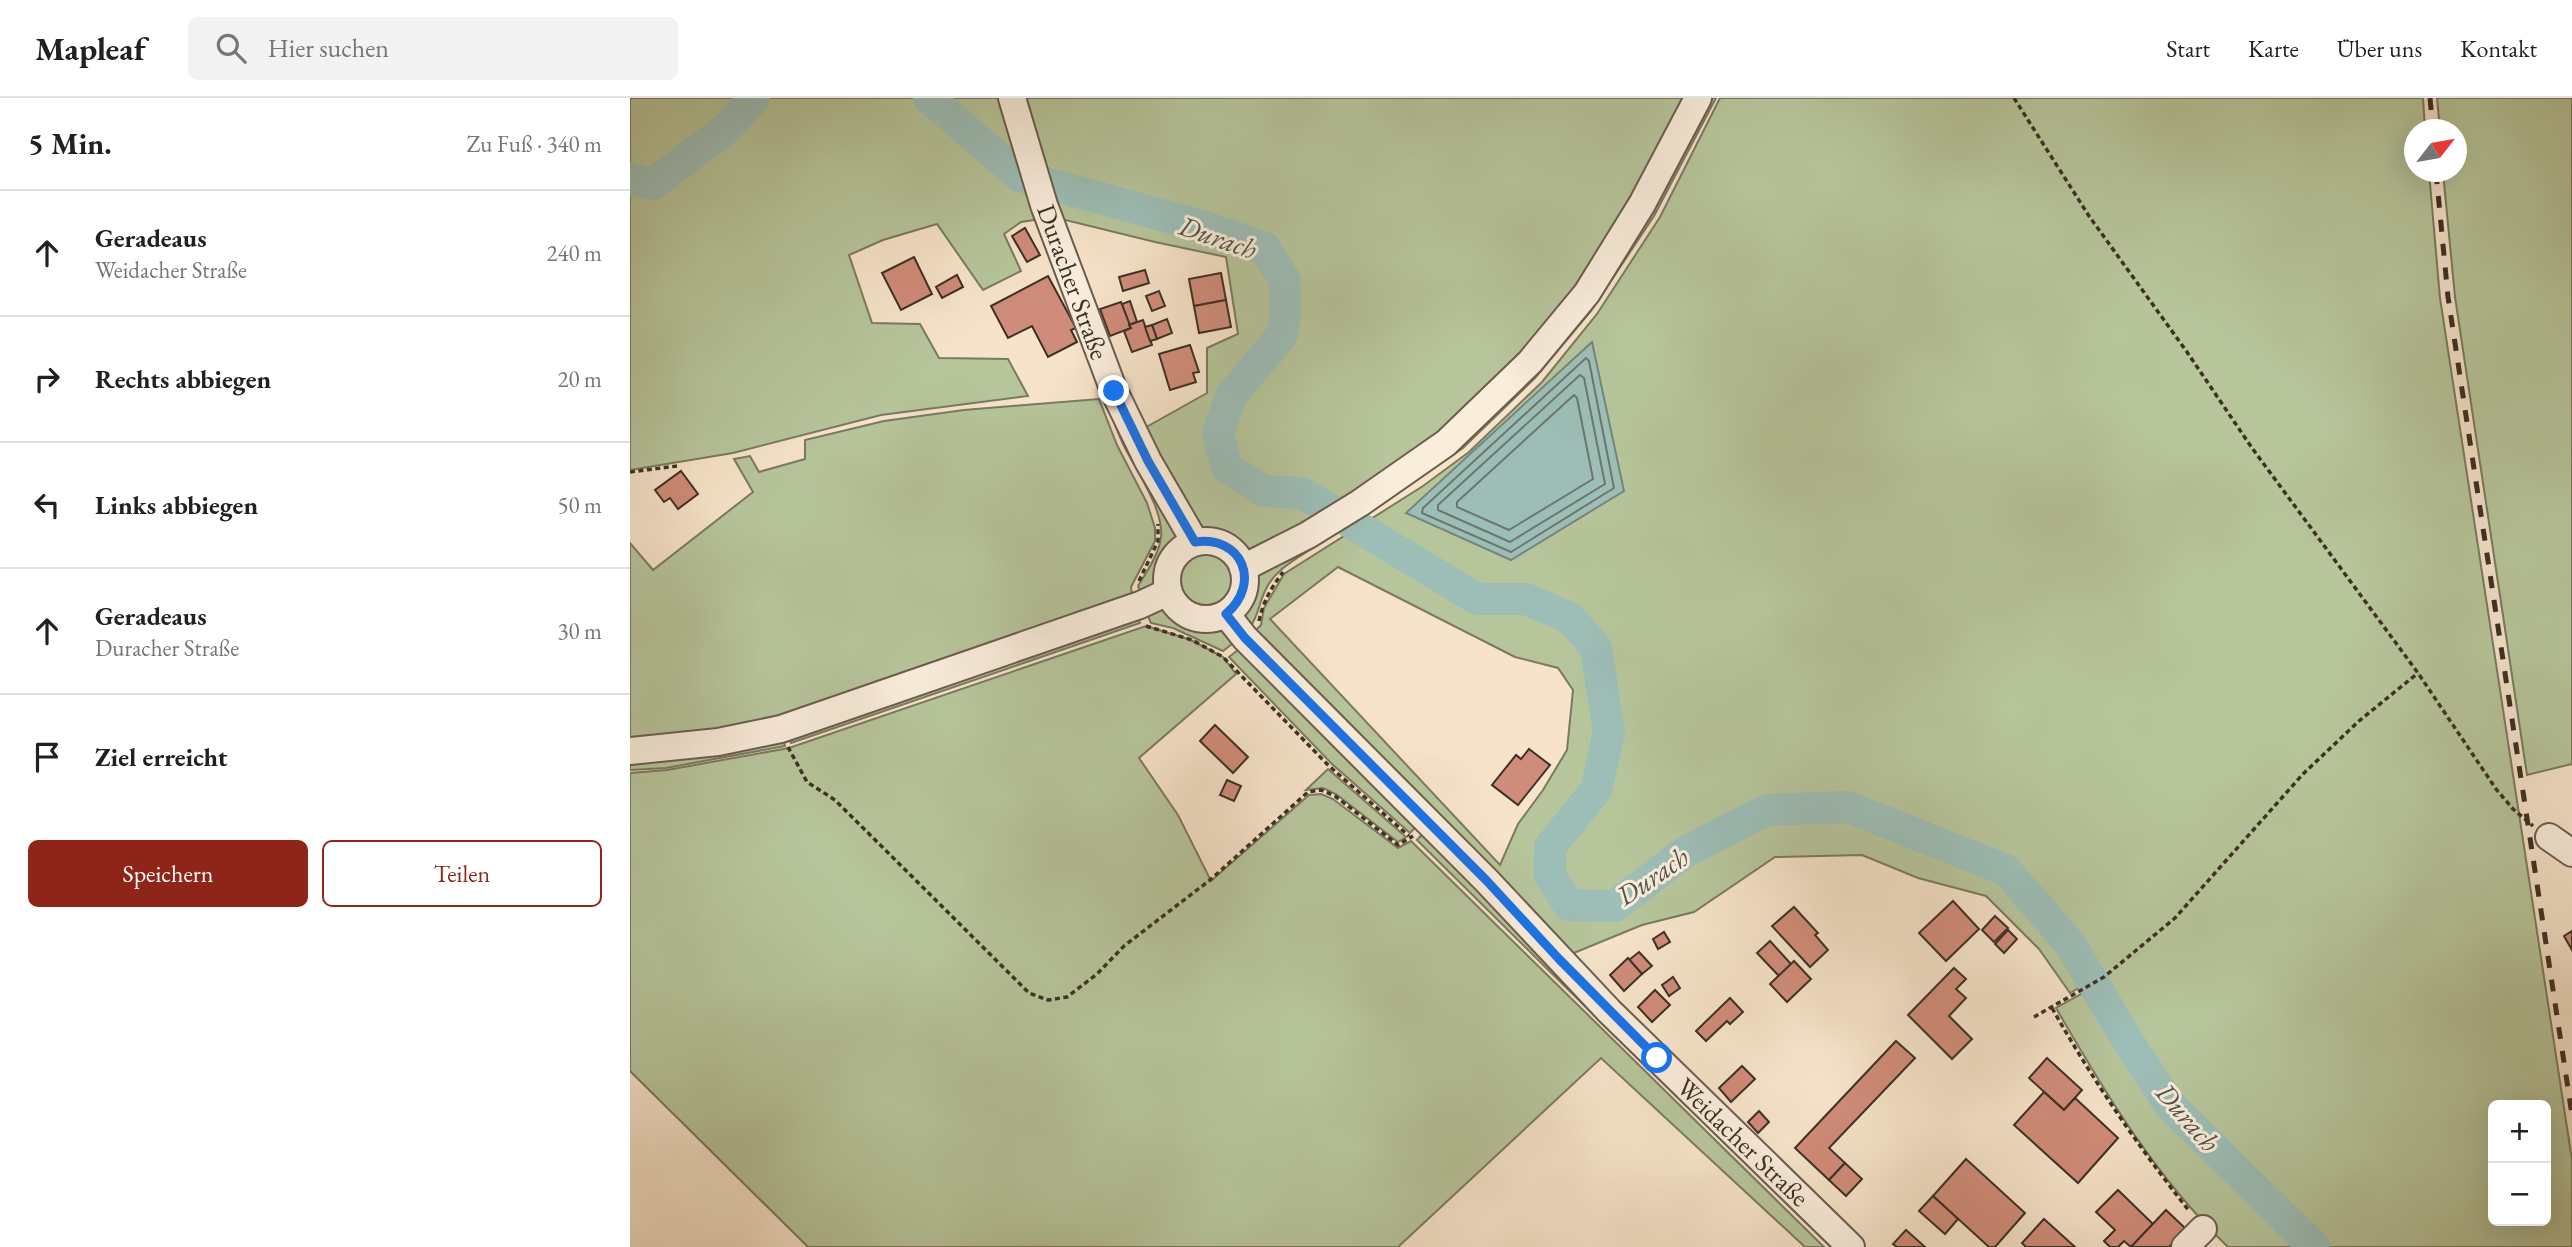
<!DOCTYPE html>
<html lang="de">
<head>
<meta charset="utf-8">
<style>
  body { margin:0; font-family:"EB Garamond",serif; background:#f2f2f2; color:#202124 }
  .controls { position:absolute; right:21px; bottom:21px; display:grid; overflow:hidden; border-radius:10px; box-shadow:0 7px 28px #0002 }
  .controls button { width:63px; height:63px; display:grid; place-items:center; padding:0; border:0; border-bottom:2px solid #e0e0e0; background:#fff; color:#202124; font:35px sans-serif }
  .compass { position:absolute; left:1774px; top:21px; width:63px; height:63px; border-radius:50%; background:#fff; box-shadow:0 7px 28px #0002; rotate:59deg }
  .stop { position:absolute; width:21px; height:21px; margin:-16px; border:5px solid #1a73e8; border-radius:50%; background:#fff }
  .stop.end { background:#1a73e8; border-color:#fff; box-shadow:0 2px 7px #0008 }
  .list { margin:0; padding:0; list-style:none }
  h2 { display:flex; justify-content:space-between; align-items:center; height:91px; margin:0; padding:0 28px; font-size:30px }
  h2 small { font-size:23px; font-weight:400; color:#757577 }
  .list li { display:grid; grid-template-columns:46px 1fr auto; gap:21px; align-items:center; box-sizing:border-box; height:126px; padding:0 28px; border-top:2px solid #e0e0e0 }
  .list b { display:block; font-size:26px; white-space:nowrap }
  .list p { margin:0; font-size:23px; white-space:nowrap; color:#757577 }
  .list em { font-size:23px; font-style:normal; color:#757577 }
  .actions { display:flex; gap:14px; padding:21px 28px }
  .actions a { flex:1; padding:16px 0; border:2px solid #8f2418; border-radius:10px; text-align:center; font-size:24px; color:#8f2418 }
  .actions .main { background:#8f2418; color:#fff }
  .icon { flex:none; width:38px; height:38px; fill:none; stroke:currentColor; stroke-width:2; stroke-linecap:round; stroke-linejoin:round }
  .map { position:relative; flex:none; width:1942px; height:1149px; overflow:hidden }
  header { display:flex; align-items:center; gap:42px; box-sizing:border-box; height:98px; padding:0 35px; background:#fff; border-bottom:2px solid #e0e0e0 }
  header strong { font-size:33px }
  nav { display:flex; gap:38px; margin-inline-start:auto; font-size:24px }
  .search { width:490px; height:63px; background:#f2f2f2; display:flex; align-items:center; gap:18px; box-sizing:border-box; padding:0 24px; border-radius:10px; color:#757577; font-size:26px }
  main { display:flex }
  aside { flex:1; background:#fff }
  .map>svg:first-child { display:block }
  .green { fill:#b7c59b; stroke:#7a7a60; stroke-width:2; fill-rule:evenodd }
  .water { fill:#9dbeb7; stroke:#76857d; stroke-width:2 }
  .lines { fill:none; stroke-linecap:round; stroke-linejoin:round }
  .shore { stroke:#6c776e; stroke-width:2 }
  .river { stroke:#9dbeb7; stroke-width:32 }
  .building { fill:#d08c7a; stroke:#3c3025; stroke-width:2 }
  .minor-casing { stroke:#6a5d4e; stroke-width:30 }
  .path { stroke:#3c3025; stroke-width:3.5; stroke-dasharray:5 3.5; stroke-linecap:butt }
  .minor { stroke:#f9eddc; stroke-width:26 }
  .rail { stroke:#3c3025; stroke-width:5; stroke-dasharray:12 12; stroke-linecap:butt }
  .route { stroke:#1a73e8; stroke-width:9 }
  .labels { text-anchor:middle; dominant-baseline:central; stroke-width:6; stroke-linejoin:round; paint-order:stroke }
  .street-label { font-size:26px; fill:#3c3025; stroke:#f9eddc }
  .water-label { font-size:28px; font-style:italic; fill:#54544a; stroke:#f9eddc }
</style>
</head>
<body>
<header>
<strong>Mapleaf</strong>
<div class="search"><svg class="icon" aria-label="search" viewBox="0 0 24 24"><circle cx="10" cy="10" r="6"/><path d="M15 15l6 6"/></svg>Hier suchen</div>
<nav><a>Start</a><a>Karte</a><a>Über uns</a><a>Kontakt</a></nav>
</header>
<main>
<aside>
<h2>5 Min.<small>Zu Fuß · 340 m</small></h2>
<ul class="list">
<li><svg class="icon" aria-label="ahead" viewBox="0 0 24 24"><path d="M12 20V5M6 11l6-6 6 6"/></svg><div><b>Geradeaus</b><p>Weidacher Straße</p></div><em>240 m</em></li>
<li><svg class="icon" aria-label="right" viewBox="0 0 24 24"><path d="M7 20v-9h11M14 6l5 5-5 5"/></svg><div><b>Rechts abbiegen</b></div><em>20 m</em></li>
<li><svg class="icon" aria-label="left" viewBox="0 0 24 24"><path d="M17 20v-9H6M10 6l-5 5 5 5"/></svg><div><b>Links abbiegen</b></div><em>50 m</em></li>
<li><svg class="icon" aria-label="ahead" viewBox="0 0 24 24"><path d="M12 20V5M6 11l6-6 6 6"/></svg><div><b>Geradeaus</b><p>Duracher Straße</p></div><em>30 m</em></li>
<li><svg class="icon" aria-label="arrive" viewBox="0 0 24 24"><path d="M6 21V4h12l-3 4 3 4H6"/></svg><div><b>Ziel erreicht</b></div></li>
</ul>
<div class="actions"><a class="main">Speichern</a><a>Teilen</a></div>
</aside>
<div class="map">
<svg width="1942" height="1149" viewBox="0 0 1942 1149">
  <rect width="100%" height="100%" fill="#f6e3c9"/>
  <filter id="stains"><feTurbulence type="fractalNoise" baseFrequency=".00286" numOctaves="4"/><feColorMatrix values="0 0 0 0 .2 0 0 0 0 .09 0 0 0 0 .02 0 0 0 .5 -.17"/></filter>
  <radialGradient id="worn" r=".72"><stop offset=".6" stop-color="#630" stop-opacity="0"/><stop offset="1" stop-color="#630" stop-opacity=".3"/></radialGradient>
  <!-- green -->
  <g class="green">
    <polygon points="0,0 374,0 411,121 391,124 374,136 391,173 353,192 307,126 253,142 219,157 242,225 290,226 309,260 378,261 398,298 251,317 103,355 0,372"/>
    <path d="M389,0h666l-53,100 -56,90 -57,68 -83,78 -106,73 -29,17 -58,28c-11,-14 -24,-18 -42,-20l-60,-102 66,-37v-45l31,-14 -12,-77 -71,-15 -98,-24z"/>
    <polygon points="1075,0 1086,0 1024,118 961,213 905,280 833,350 735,418 734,415 905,269"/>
    <path d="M1090,0h703l2,31 -11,1v42h15l11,126 132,862v87h-344c-71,-68 -123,-154 -172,-239l52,-29 -4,-6 -34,20 -31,-44 -53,-53 -68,-18 -56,-23 -87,2 -81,55 -52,13 -78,32 -311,-324 8,-8 3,-17 20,-34 139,-88 46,-34 73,-70 55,-68 63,-97zM708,469l177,90 43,11 15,22 -6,60 -24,40 -25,34 -18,41 -230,-246zM1863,1007h53v116h-53z"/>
    <polygon points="1807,0 1942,0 1942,666 1897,677 1825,199 1813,74 1826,74 1826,32 1810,31"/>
    <path d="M474,300l79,141c-17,11 -23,26 -24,45l-18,8 -3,-6c8,-13 18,-27 22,-43 8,-29 -25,-74 -37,-99 -7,-15 -12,-31 -19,-46z"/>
    <polygon points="469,301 487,347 517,405 525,430 525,443 501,489 502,497 144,622 0,647 0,445 23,472 123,394 104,361 120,358 129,374 175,361 175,342 254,323 334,312"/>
    <path d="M684,449c-18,12 -40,23 -49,44 -6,12 -7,26 -15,36l-9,-15c11,-12 14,-22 13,-39z"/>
    <circle cx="576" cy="482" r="31"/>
    <path d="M536,507c17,22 31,26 58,18l14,16 -15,12 -50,-23 -22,-5 -5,-11z"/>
    <polygon points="506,514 510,525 161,645 157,636"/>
    <polygon points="516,528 561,542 593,559 606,576 509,660 548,717 581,783 679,697 691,696 703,701 768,750 781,743 1194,1149 1175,1149 971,960 768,1149 178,1149 0,973 0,675 37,672 159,650"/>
    <polygon points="613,548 790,725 780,735 702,666 599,559"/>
    <polygon points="152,638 155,648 36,670 0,672 0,662"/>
    <polygon points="698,671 776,739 768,744 706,696 693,690 676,692"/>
    <polygon points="796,732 993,934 987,940 787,742"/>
    <polygon points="996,937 1214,1149 1201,1149 990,943"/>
  </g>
  <!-- water -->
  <polygon class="water" points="962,244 994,393 881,462 776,415"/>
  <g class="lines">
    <!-- shore -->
    <g class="shore">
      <polygon points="956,260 959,263 984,390 881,454 792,415 793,410"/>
      <polygon points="950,277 954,280 975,386 880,444 808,412 808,407"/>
      <polygon points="944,297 947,300 963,381 879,432 827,409 827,404"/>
    </g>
    <!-- river -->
    <g class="river">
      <polyline points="299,0 390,78 571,128 635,150 654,181 656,211 652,237 601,298 588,336 597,370 634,393 672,395 847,501 896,501 940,520 966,550 979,635 966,692 920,749 920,778 939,807 985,808 1055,754 1137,712 1218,709 1376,772 1440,846 1499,945 1539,1006 1684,1149"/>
      <polyline points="0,81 23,86 96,31 124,0"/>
    </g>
  </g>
  <!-- building -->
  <g class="building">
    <polygon points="395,130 410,157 397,164 382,138"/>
    <polygon points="284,159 302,196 271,212 252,175"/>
    <polygon points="515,172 519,185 493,193 489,179"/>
    <polygon points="591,175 596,202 564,208 559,181"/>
    <polygon points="327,177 333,189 312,200 306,189"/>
    <polygon points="418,178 446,230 441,232 447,244 418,259 402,228 378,240 361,208"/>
    <polygon points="529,193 535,208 522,213 516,198"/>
    <polygon points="596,202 601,229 569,235 564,208"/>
    <polygon points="500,203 507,224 499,227 492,206"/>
    <polygon points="491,204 501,230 480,238 470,211"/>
    <polygon points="537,221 542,235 527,241 522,227"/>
    <polygon points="513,222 522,247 502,254 494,233 501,230 499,227"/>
    <polygon points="522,227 527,241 520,243 515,229"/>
    <polygon points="560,247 569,274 563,275 566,284 540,292 529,256"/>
    <polygon points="51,373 68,396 48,411 40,400 34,404 25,392"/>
    <polygon points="585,627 618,659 603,675 570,643"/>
    <polygon points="899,651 920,667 888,707 862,687 886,657 891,661"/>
    <polygon points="597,682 611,688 604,703 590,697"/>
    <polygon points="1323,803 1349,831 1316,863 1289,835"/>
    <polygon points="1164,809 1188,835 1185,837 1198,852 1180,869 1142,828"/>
    <polygon points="1365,818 1378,830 1364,844 1352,832"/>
    <polygon points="1378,832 1387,841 1374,855 1365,846"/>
    <polygon points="1942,833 1942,852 1934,838"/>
    <polygon points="1034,834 1040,844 1028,851 1023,841"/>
    <polygon points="1140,843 1161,866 1149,878 1127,855"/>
    <polygon points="1009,854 1022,868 1012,876 999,862"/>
    <polygon points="998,860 1012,876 994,893 980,877"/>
    <polygon points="1164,863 1181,881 1157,904 1140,886"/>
    <polygon points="1324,870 1336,881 1326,891 1336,900 1319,918 1342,941 1322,961 1278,917"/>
    <polygon points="1043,879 1050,890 1039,898 1032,887"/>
    <polygon points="1025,892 1040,907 1022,924 1008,909"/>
    <polygon points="1100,900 1113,914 1100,926 1097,923 1076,943 1066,933"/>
    <polygon points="1266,943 1285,960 1199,1050 1215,1065 1199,1082 1165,1050"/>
    <polygon points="1417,960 1452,992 1434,1012 1399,980"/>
    <polygon points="1112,968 1125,981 1101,1004 1089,990"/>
    <polygon points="1414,994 1434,1012 1445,1000 1488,1040 1448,1085 1384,1027"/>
    <polygon points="1129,1013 1139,1024 1128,1035 1118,1024"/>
    <polygon points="1336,1061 1395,1115 1365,1149 1359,1149 1303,1098"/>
    <polygon points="1215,1065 1232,1081 1216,1098 1199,1082"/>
    <polygon points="1488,1092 1523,1126 1501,1149 1494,1143 1488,1149 1480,1149 1474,1143 1485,1132 1466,1114"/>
    <polygon points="1303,1098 1328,1121 1315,1136 1289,1113"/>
    <polygon points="1536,1112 1556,1131 1539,1149 1501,1149"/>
    <polygon points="1414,1121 1445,1149 1396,1149 1392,1145"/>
    <polygon points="1276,1132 1295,1149 1267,1149 1263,1146"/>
  </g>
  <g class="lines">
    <!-- minor casing -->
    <g class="minor-casing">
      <g id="minor">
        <polyline points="382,0 414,107 484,293 518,363 565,444"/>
        <circle cx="576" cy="482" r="39"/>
        <polyline points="613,470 678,437 730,405 816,345 900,264 957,195 1012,106 1068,0"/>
        <polyline points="596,516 615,540 856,782 979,913 1221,1149"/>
        <polyline points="0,653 88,644 151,631 510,507 538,494"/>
        <polyline points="1919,739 1942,755"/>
        <polyline points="1555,1149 1573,1131"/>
      </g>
    </g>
    <!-- path -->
    <g class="path">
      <polyline points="1384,0 1459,118 1557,254 1622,350 1788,575 1866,691 1883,711 1903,728"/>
      <polyline points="0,374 47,368"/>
      <polyline points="509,483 528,443 528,426"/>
      <path d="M629,523c4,-19 12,-33 24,-49"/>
      <polyline points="516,528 562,542 593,559 699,668 779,738"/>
      <polyline points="158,649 177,684 205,702 399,895 418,902 437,899 467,876 494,848 580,782 678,694 691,692 705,698 768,747 783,738"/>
      <path d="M1422,910c42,74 85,137 138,204"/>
      <polyline points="1404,919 1474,879 1545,820 1673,676 1729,623 1788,575"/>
    </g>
    <!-- minor -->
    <use href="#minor" class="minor"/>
    <!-- rail -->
    <g class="rail">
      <polyline points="1800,0 1803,32"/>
      <polyline points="1806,74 1818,199 1942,1017"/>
    </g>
  </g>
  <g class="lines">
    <!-- route -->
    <path class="route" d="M484,293l34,70 47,81c47,-7 67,41 31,72l19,24 241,242 73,79 98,99"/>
  </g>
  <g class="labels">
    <!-- street labels -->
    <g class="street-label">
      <text transform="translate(443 184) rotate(70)">Duracher Straße</text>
      <text transform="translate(1113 1044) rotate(44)">Weidacher Straße</text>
    </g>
    <!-- water labels -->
    <g class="water-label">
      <text transform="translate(588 139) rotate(19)">Durach</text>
      <text transform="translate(1022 778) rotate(-34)">Durach</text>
      <text transform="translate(1558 1019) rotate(49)">Durach</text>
    </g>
  </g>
  <rect width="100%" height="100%" filter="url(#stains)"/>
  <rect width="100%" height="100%" fill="url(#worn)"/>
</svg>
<div class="controls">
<button>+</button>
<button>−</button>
</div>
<svg class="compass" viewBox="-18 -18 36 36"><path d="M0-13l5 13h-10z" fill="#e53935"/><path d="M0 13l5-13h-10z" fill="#757577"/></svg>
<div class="stop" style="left:1027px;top:960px"></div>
<div class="stop end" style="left:484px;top:293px"></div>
</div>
</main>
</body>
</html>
